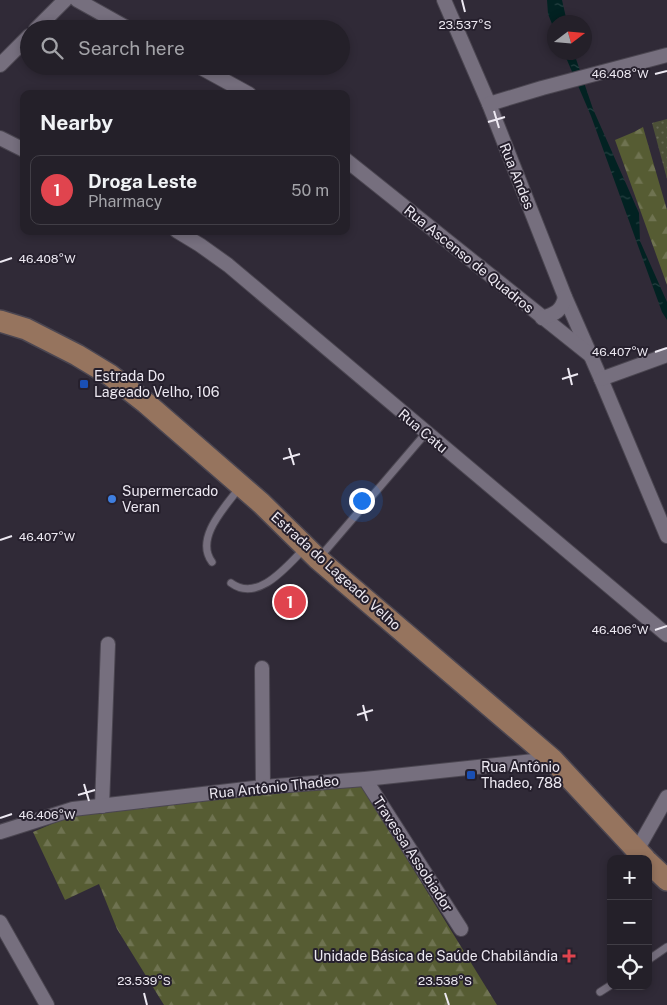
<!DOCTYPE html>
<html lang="en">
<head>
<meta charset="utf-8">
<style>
  body { margin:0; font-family:"Public Sans",sans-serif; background:#2c2831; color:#f1f3f6 }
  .controls { position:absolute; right:15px; bottom:15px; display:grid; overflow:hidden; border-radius:10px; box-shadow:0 2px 8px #0003 }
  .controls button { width:45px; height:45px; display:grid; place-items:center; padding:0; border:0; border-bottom:1px solid #413e46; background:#242029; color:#f1f3f6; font:25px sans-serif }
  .compass { position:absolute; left:547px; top:15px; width:45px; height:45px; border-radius:50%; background:#242029; box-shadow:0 2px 8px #0003; rotate:74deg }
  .you { position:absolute; left:361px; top:500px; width:18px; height:18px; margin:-12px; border:4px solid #fff; border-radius:50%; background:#1a73e8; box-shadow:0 0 0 8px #1a73e833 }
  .badge { display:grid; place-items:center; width:32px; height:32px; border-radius:50%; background:#f49d8c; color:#fff; font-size:16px; font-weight:700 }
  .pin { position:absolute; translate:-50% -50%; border:2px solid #fff; box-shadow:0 1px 5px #0006 }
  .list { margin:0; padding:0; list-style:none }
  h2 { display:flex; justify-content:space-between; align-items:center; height:65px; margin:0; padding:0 20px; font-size:21px }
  h2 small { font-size:16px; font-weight:400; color:#a3a3a8 }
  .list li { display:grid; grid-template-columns:32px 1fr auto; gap:15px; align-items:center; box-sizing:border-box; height:70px; margin:0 10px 10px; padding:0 10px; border:1px solid #413e46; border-radius:10px }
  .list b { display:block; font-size:19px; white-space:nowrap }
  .list p { margin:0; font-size:16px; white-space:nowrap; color:#a3a3a8 }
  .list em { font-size:16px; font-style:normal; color:#a3a3a8 }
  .icon { flex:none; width:28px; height:28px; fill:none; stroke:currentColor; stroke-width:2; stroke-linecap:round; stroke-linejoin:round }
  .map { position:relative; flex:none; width:667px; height:1005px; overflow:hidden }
  .search { position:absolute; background:#242029; box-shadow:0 2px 8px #0003; left:20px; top:20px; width:330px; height:55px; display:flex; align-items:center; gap:12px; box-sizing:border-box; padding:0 18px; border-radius:28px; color:#a3a3a8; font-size:19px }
  .panel { position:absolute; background:#242029; box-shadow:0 2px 8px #0003; left:20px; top:90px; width:330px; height:145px; border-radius:10px }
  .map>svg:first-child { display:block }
  .forest { fill:url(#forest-firs) }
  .park { fill:url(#park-dots) }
  .water { fill:url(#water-ripples) }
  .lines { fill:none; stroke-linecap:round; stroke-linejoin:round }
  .lane-casing { stroke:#4b4651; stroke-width:9 }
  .street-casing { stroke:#4b4651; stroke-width:16 }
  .primary-casing { stroke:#4b4651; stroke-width:24 }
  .lane { stroke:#766f7e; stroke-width:7 }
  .street { stroke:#766f7e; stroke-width:14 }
  .primary { stroke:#96745e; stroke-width:21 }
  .ticks { fill:none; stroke:#ede9f2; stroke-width:2 }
  .transit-dot { fill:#1a4fb4; stroke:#26202d; stroke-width:2 }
  .shop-dot { fill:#3f7fe0; stroke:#26202d; stroke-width:2 }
  .health-dot { fill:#e0444e; stroke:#26202d; stroke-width:2 }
  .labels { text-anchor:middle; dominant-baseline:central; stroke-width:4; stroke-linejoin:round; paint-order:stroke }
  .street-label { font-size:14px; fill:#ede9f2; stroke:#26202d }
  .poi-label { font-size:14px; fill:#ede9f2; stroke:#26202d; text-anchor:start }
  .ticks-label { font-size:12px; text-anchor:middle; fill:#ede9f2; stroke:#26202d; stroke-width:4; stroke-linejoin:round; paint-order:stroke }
</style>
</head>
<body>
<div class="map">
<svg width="667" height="1005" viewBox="0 0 667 1005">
  <defs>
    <pattern id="forest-firs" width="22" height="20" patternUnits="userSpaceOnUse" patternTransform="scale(1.25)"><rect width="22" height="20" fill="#565c33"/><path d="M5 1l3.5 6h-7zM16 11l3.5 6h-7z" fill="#6f7351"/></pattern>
    <pattern id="park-dots" width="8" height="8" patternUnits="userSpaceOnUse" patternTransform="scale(1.25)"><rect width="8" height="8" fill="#4c5037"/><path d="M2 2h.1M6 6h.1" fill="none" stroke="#666954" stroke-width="1.8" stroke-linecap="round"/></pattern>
    <pattern id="water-ripples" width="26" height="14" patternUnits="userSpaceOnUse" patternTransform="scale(1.25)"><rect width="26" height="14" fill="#022222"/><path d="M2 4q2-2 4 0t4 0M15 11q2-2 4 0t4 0" fill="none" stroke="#274243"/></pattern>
  </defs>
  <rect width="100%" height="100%" fill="#302a37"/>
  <!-- forest -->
  <g class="forest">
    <polygon points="643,127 667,210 667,285 615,140 634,132"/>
    <polygon points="362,786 497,1005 164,1005 117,929 99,884 65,900 33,832 75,814 259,793"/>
  </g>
  <!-- park -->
  <polygon class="park" points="667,119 667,179 652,123"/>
  <!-- water -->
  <g class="water">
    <polygon points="547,0 562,0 567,22 554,22 554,29 548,14"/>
    <polygon points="564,53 574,53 593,109 639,213 640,241 667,302 667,320 662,312 591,116"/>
  </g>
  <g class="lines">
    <!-- lane casing -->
    <g class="lane-casing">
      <g id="lane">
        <polyline points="320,557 426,433"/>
        <path d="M212,562c-18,-24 14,-56 28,-75"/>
        <path d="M231,583c27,20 56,-17 73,-34"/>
        <polyline points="648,960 667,947"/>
        <polyline points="600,992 611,985"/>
      </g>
    </g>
    <!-- street casing -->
    <g class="street-casing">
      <g id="street">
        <polyline points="77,0 129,29"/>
        <polyline points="444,0 489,104 565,297 601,379 667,536"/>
        <polyline points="36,29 65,0"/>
        <polyline points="0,65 29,36"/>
        <polyline points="198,66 249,94"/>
        <polyline points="489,104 542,88 667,55"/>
        <polyline points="0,138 24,150"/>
        <polyline points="346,160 590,355"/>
        <polyline points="177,231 200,245 228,265 667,635"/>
        <path d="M542,318c13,-4 20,-7 23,-21"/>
        <polyline points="601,379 667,355"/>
        <polyline points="262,668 263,787"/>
        <polyline points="365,779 461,929"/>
        <polyline points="102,806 108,644"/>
        <polyline points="0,832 73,809 263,787 365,779 552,759"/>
        <polyline points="637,850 667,797"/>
        <polyline points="0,922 47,1005"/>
      </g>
    </g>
    <!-- primary casing -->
    <g class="primary-casing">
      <g id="primary">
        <polyline points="0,321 26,329 77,355 110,375 146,403 261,503 318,559 552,759 645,859"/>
        <polyline points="648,862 667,880"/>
      </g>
    </g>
    <!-- lane -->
    <use href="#lane" class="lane"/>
    <!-- street -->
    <use href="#street" class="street"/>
    <!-- primary -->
    <use href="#primary" class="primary"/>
  </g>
  <!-- ticks -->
  <path class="ticks" d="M462,0l3,12M655,74l12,-3M494,111l5,17M488,122l17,-5M0,262l12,-4M655,352l12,-4M568,368l4,17M562,379l16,-5M289,448l5,17M283,459l17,-5M0,540l12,-4M655,630l12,-4M363,705l4,16M357,715l16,-5M84,784l5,17M78,795l17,-5M0,818l12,-4M144,993l3,12M445,993l4,12"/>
  <!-- markers -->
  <g class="transit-dot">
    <rect x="79" y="379" width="10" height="10" rx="2.5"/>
    <rect x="466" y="770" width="10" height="10" rx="2.5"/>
  </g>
  <circle class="shop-dot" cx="112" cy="499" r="5"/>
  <path class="health-dot" d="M566.5 948.5h5v5h5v5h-5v5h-5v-5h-5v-5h5z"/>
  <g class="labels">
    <!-- street labels -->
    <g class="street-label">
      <text transform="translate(517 176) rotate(68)">Rua Andes</text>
      <text transform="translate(469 259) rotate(39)">Rua Ascenso de Quadros</text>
      <text transform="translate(423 431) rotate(40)">Rua Catu</text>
      <text transform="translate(336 571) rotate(42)">Estrada do Lageado Velho</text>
      <text transform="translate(274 787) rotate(-6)">Rua Antônio Thadeo</text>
      <text transform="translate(413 854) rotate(57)">Travessa Assobiador</text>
    </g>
    <!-- poi labels -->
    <g class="poi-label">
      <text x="94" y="376">Estrada Do<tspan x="94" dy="16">Lageado Velho, 106</tspan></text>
      <text x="122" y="491">Supermercado<tspan x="122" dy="16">Veran</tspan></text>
      <text x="481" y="767">Rua Antônio<tspan x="481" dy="16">Thadeo, 788</tspan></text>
      <text x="558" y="956" text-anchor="end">Unidade Básica de Saúde Chabilândia</text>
    </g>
  </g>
  <g class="ticks-label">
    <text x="465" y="29">23.537°S</text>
    <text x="620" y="78">46.408°W</text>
    <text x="47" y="263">46.408°W</text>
    <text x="620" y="356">46.407°W</text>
    <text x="47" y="541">46.407°W</text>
    <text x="620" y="634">46.406°W</text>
    <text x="47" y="819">46.406°W</text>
    <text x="144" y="985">23.539°S</text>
    <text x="445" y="985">23.538°S</text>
  </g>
</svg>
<div class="controls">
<button>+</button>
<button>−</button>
<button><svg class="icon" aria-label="locate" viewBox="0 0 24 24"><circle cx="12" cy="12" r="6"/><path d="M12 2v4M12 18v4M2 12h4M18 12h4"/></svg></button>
</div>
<svg class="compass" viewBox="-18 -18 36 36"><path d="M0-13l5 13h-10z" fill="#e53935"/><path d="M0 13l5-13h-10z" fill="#a3a3a8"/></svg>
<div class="you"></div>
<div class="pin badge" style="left:290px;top:602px;background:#e0444e">1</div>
<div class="search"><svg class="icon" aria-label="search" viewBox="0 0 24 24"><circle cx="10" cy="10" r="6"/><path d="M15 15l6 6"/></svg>Search here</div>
<section class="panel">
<h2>Nearby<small></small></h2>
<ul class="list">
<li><span class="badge" style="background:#e0444e">1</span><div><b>Droga Leste</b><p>Pharmacy</p></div><em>50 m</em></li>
</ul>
</section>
</div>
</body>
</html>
